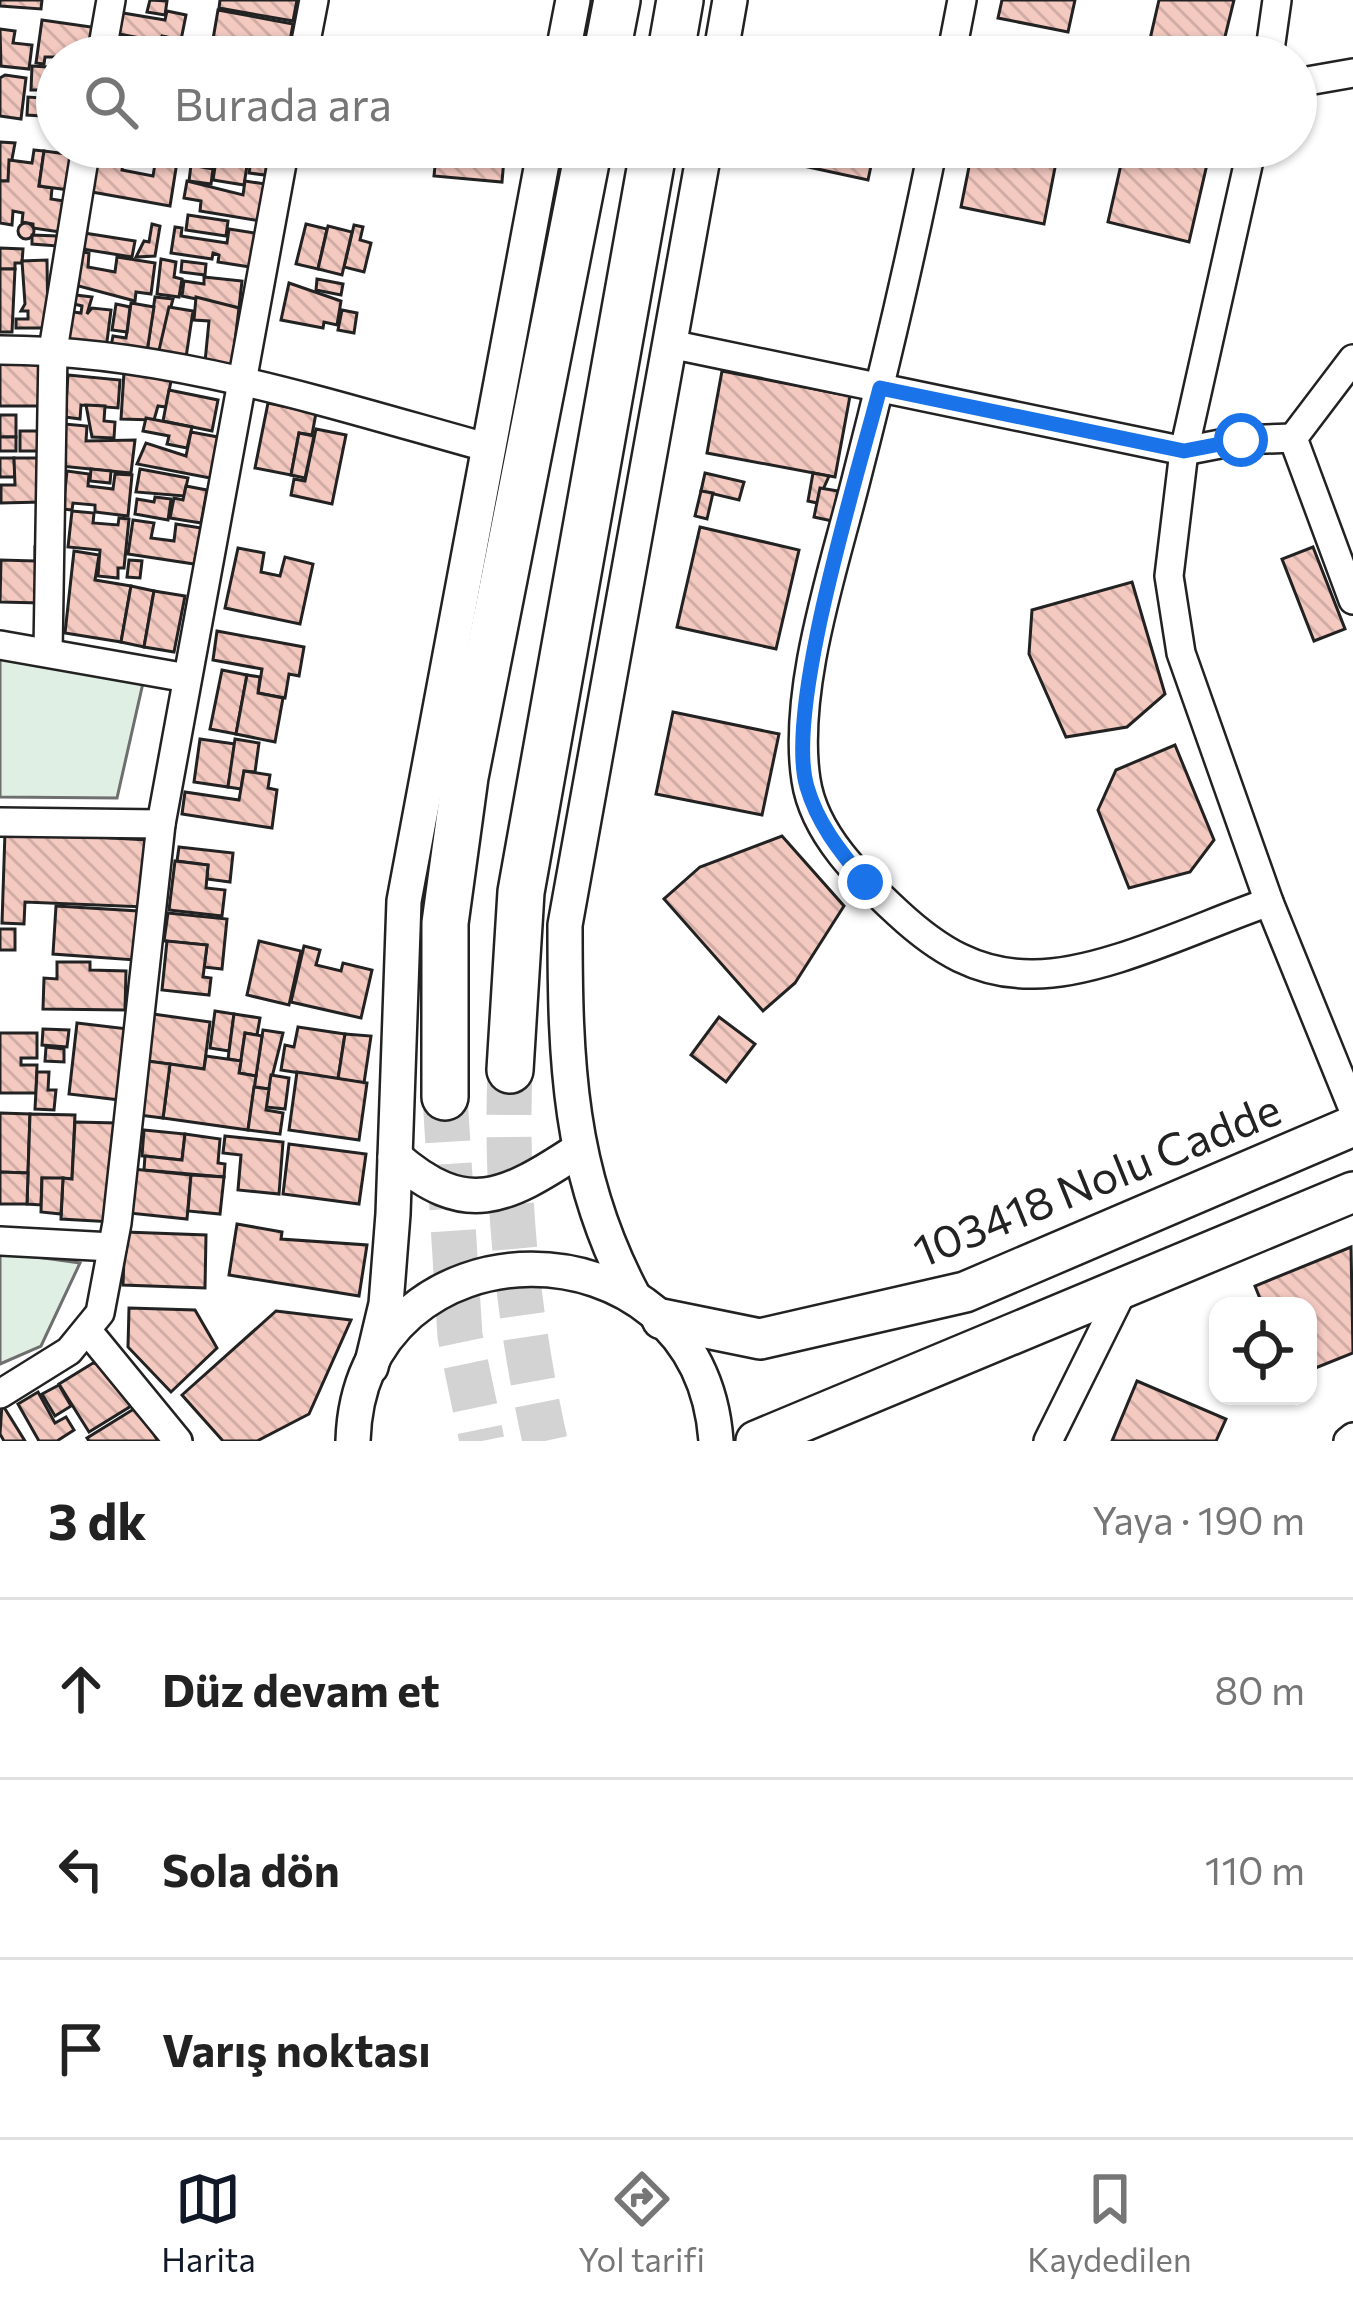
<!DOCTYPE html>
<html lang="tr">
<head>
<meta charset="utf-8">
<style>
  body { margin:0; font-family:Commissioner,sans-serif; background:#f6f6f6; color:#222 }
  .controls { position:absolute; right:36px; bottom:36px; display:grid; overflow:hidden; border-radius:24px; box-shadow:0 3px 9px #0004 }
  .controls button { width:108px; height:108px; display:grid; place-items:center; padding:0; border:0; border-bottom:3px solid #e0e0e0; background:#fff; color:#222; font:60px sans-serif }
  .stop { position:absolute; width:36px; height:36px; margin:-27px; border:9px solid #1a73e8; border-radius:50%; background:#fff }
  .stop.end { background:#1a73e8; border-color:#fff; box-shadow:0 3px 12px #0008 }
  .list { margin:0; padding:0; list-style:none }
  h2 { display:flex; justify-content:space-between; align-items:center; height:156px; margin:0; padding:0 48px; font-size:51px }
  h2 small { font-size:39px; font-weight:400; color:#767676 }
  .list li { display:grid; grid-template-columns:78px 1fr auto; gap:36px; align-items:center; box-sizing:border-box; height:180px; padding:0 48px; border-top:3px solid #e0e0e0 }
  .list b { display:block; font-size:45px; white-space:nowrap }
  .list em { font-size:39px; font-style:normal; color:#767676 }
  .icon { flex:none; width:66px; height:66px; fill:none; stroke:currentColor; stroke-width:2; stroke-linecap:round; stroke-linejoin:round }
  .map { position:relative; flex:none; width:1353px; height:1441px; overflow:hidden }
  .search { position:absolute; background:#fff; box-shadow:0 3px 9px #0004; left:36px; right:36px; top:36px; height:132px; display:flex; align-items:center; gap:30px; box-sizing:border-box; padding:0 42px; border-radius:66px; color:#767676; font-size:45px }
  .sheet { height:696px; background:#fff }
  nav { display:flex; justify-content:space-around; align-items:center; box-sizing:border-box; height:168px; border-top:3px solid #e0e0e0; background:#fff; font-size:33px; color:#767676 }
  nav a { display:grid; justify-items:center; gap:6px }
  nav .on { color:#111827 }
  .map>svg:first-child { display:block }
  .park { fill:#e0efe3; stroke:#6f6f6f; stroke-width:3 }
  .building { fill:url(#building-back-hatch); stroke:#222; stroke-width:3 }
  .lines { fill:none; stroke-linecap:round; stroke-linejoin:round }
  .primary-tunnel { stroke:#d3d3d3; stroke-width:45; stroke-dasharray:45 22; stroke-linecap:butt }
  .minor-casing { stroke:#222; stroke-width:32 }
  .tertiary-casing { stroke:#222; stroke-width:38 }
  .secondary-casing { stroke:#222; stroke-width:44 }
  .primary-casing { stroke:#222; stroke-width:50 }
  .minor { stroke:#fff; stroke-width:27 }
  .tertiary { stroke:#fff; stroke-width:33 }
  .secondary { stroke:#fff; stroke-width:39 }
  .primary { stroke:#fff; stroke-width:45 }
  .route { stroke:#1a73e8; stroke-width:15 }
  .labels { text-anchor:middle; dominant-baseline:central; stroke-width:9; stroke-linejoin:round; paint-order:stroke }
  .street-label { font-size:45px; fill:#222; stroke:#fff }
</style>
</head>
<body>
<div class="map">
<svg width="1353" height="1441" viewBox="0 0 1353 1441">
  <defs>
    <pattern id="building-back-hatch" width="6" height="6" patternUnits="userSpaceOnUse" patternTransform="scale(3)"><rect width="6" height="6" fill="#f3c9c0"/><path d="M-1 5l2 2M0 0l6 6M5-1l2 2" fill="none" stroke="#d0aca5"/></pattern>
  </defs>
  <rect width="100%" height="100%" fill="#fff"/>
  <!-- park -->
  <g class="park">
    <polygon points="0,658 145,674 117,798 0,797"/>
    <polygon points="0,1252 80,1263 41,1346 0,1364"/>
  </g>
  <!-- building -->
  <g class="building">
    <polygon points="0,0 42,0 41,9 0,6"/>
    <polygon points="150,0 167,1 165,15 147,12"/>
    <polygon points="220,0 297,0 293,21 219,8"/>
    <polygon points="1002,0 1075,0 1068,32 998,18"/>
    <polygon points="1159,0 1234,0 1220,57 1183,57 1148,48"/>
    <polygon points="218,10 293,24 287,57 211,51"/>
    <polygon points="167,11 186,15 181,40 162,36 155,49 138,46 140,38 119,34 123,13 165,20"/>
    <polygon points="42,20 98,28 94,57 45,57 44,64 36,63"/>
    <polygon points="0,29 15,31 13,43 32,45 29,69 1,66"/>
    <polygon points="165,37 181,40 178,57 162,57"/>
    <polygon points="32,66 47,67 46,77 57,72 57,117 27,115 28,97 41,98 42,90 31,90"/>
    <polygon points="5,75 26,78 21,119 0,116 0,78"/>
    <polygon points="0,142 15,143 8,181 0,181"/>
    <polygon points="96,147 171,147 169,160 156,158 155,167"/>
    <polygon points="207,147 270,147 265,175 249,173 252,155"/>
    <polygon points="312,147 341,147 338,159 311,153"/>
    <polygon points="341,147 366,147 362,163 338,159"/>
    <polygon points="366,147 388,147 386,160 364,156"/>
    <polygon points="437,147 505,147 502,182 434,176"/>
    <polygon points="770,147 875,147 868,180 767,158"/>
    <polygon points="973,147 1059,147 1044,224 961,207"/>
    <polygon points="1125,147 1211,147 1189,242 1108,222"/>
    <polygon points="34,150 44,151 39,186 52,188 51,199 64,201 60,232 33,228 33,224 22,222 23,213 13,211 12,225 0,223 0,181 8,181 9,160 32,163"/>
    <polygon points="44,151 74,155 69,190 39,186"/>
    <polygon points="99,153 124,157 122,170 153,176 156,158 177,162 170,206 92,192"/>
    <polygon points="192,153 248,159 244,185 213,180 215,167 191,164"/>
    <polygon points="191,165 213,169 211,184 189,181"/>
    <polygon points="187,181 243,195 245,181 265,184 260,221 200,211 201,201 184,198"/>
    <polygon points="188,215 228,221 226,236 186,230"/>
    <circle cx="26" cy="231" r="8"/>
    <polygon points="152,224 160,226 155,256 136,257 144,241 149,242"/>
    <polygon points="306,224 327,229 318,269 296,264"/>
    <polygon points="354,225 363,227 360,240 371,243 364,272 344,267"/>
    <polygon points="328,226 352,232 342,275 318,269"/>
    <polygon points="175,227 182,228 181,236 227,243 229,229 255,233 250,267 218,262 219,255 213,253 212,259 171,253"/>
    <polygon points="78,232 135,241 132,257 76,248"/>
    <polygon points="32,235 57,236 57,246 32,244"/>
    <polygon points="0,248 23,249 22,263 15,263 15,269 0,269"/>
    <polygon points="76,251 89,253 88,267 115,272 117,257 155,263 151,294 136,292 135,301 71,284"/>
    <polygon points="161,259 176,262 174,277 182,279 179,297 157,294"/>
    <polygon points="47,260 48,328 16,328 16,319 28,319 28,311 21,311 25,304 22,261"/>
    <polygon points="182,261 206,264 205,275 181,272"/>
    <polygon points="0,269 15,269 12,332 0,332"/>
    <polygon points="204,277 242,281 239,308 182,296 184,281 204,284"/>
    <polygon points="317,279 343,284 341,295 316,290"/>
    <polygon points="289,283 341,301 337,325 324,322 323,328 281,320"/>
    <polygon points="76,295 92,297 87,314 92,308 111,310 106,349 68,344 73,312 81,313 82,306 74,304"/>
    <polygon points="155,297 173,299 157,359 146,358"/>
    <polygon points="196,297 239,308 232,365 205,362 209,321 194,320"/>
    <polygon points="131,303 154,307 146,358 110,352 113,336 126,338"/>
    <polygon points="116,304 130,307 127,332 112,330"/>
    <polygon points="169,307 193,311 185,364 157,359"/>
    <polygon points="342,310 357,313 354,333 338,330"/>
    <polygon points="0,363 40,363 41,406 0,406"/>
    <polygon points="722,371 850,396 835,477 707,453"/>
    <polygon points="124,372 171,381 166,407 158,406 154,420 121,419"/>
    <polygon points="68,375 120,380 118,408 81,405 80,419 65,417"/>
    <polygon points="169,390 218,400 212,431 163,421"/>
    <polygon points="268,403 316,413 312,435 299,433 291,475 255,468"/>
    <polygon points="86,405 105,406 104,421 115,422 114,438 92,437"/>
    <rect x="0" y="415" width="16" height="22"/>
    <polygon points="146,418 192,427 187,448 167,444 169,436 143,431"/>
    <polygon points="64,424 87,426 86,441 135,440 131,473 60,466"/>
    <polygon points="316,429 346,435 332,504 291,495 294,479 305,481"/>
    <polygon points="20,431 48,431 49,451 20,451"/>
    <polygon points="191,432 218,437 210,478 137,464 146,443 186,456"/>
    <polygon points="299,433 314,436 305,478 291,475"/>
    <rect x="0" y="437" width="16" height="14"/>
    <polygon points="0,458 14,458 15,477 0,477"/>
    <polygon points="14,458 42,458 42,502 1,503 1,485 15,485"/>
    <polygon points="91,469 111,471 110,483 90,481"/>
    <polygon points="140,469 188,478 184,496 136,492"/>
    <polygon points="67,471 89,474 88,486 113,489 115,474 132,475 128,516 95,512 95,505 73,503 72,510 63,509"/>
    <polygon points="705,473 744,482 739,500 701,491"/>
    <polygon points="813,473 829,476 817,503 808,501"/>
    <polygon points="186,486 207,490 201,523 170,518 174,498 183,500"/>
    <polygon points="820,488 838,491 832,521 814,517"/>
    <polygon points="701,491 713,493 707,519 695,516"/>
    <polygon points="155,497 171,499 168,520 135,514 137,499 154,502"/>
    <polygon points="72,511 94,513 93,523 118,525 119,518 129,519 124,568 118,568 118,578 98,576 100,550 68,547"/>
    <polygon points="133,520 154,523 151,538 174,541 176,524 201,528 194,564 128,554"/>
    <polygon points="700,527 799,550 776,649 677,627"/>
    <polygon points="35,547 43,548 41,603 0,602 1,560 35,561"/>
    <polygon points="1313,547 1345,629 1314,641 1282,559"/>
    <polygon points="238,548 264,553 261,572 280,576 285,557 313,564 300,624 225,608"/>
    <polygon points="74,551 99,555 95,580 131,586 121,642 65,633"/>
    <polygon points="129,560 142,561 140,578 127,577"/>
    <polygon points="1132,582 1165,694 1127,727 1066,737 1029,654 1032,610"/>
    <polygon points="131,586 154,591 144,647 121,642"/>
    <polygon points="154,591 185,596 174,652 144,647"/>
    <polygon points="217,631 304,647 299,676 289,674 285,698 258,693 262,669 213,660"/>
    <polygon points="222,670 247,675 236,734 210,729"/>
    <polygon points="247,675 260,677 258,693 283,698 275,742 236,734"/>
    <polygon points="673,712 779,734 762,815 656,794"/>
    <polygon points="200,739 235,744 228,787 194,782"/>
    <polygon points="235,739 259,743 255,772 244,771 241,789 228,787"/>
    <polygon points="1175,745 1214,840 1190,872 1129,888 1098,810 1116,770"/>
    <polygon points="244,771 270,775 268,788 277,790 272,828 182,814 185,792 239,800"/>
    <polygon points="5,832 148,840 145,907 25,902 24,924 2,923"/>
    <polygon points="782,836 844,906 795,983 763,1011 664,899 700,867"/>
    <polygon points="179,847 233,853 230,882 207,879 208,865 177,861"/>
    <polygon points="175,861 208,865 206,888 225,890 222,916 169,910"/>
    <polygon points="56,906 138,911 135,960 53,954"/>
    <polygon points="168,913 227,919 222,969 204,967 207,945 164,941"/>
    <rect x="0" y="929" width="15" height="21"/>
    <polygon points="167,941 207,945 203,977 211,978 209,995 162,990"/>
    <polygon points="259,941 301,951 289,1005 247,995"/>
    <polygon points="304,946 320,950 316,965 341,971 343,963 372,970 361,1018 291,1002"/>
    <polygon points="57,962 90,962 90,970 126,971 125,1010 43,1009 44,978 57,979"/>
    <polygon points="215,1011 234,1014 229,1051 210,1048"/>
    <polygon points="153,1014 210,1022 204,1069 147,1061"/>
    <polygon points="234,1014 260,1018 257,1035 245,1033 241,1061 228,1059"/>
    <polygon points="719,1017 755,1044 726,1082 691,1055"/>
    <polygon points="77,1023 128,1029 120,1100 69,1094"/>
    <polygon points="298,1027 345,1034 338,1079 281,1070 285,1045 294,1047"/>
    <polygon points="43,1029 69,1030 67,1047 42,1045"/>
    <polygon points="263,1030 283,1033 269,1089 254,1087"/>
    <polygon points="0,1033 37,1033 37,1058 21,1058 21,1065 37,1065 36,1093 0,1093"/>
    <polygon points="245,1033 262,1036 256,1076 239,1073"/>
    <polygon points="345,1034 371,1036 364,1083 338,1079"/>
    <polygon points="46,1047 64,1049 64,1062 45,1061"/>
    <polygon points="206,1056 241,1061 239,1073 256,1076 248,1130 163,1118 170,1064 204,1069"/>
    <polygon points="147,1061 170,1064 163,1118 139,1115"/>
    <polygon points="37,1072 49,1072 48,1090 56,1090 54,1110 35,1109"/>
    <polygon points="297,1072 367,1083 359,1140 289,1130"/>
    <polygon points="271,1075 289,1078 285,1109 266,1107"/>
    <polygon points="254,1087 269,1089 266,1110 283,1113 280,1134 248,1130"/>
    <polygon points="0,1113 30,1114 28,1173 0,1172"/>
    <polygon points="30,1114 75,1115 72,1179 42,1178 41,1205 27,1204"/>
    <polygon points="75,1122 117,1123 113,1222 61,1219 63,1178 72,1179"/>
    <polygon points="144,1130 185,1134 182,1160 142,1156"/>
    <polygon points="185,1134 220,1139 218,1163 225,1164 224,1177 144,1170 145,1156 182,1160"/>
    <polygon points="225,1136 283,1142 279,1194 238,1190 241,1155 223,1153"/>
    <polygon points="289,1144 366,1154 359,1204 283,1194"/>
    <polygon points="133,1169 191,1175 187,1219 129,1213"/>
    <polygon points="0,1172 28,1173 27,1204 0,1204"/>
    <polygon points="191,1175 224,1177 220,1214 188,1211"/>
    <polygon points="42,1178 63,1178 61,1214 41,1212"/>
    <polygon points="237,1224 282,1232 281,1239 367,1245 359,1296 229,1275"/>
    <polygon points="125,1232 206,1235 205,1288 123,1285"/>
    <polygon points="1351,1247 1353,1353 1308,1371 1308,1306 1263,1306 1255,1286"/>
    <polygon points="129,1308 195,1310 217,1348 171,1392 128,1347"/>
    <polygon points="276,1311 351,1320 309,1414 257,1441 223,1441 182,1395"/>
    <polygon points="93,1363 107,1366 136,1403 89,1432 59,1384"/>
    <polygon points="1137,1381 1226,1419 1216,1441 1112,1441"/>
    <polygon points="59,1385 71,1406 55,1416 42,1394"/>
    <polygon points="38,1392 55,1423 66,1417 74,1430 57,1441 39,1441 18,1404"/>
    <polygon points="2,1404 25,1441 4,1441 0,1434"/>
    <polygon points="137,1407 158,1441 89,1441 87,1438"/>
  </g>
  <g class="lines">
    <!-- primary-tunnel -->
    <g class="primary-tunnel">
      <path d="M510,1070c-5,125 8,249 35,371"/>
      <polyline points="445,1097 460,1336 482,1441"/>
    </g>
    <!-- minor casing -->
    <g class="minor-casing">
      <g id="minor">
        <polyline points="101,57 111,0"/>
        <polyline points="303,57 314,0"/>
        <polyline points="951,57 962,0"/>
        <polyline points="1269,57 1277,0"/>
        <polyline points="1296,83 1353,73"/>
        <path d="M933,147c-22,110 -48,220 -76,329 -22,89 -65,213 -51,304 8,54 54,98 92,133 40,37 80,62 136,61 70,0 167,-49 235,-72"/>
        <polyline points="1252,147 1184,451 1169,576 1181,653 1269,902 1353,1109"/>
        <polyline points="670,344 1184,451 1241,440 1293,438"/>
        <path d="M0,350c167,0 329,54 489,98"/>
        <polyline points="1353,359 1293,438 1353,600"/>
        <polyline points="0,645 187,678"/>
        <polyline points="48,652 53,350 86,147"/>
        <polyline points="0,822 161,824"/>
        <polyline points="0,1241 112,1247"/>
        <polyline points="87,1330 178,1441"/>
        <polyline points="0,1394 69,1351 100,1313 117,1223 161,824 285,147"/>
        <polyline points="1048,1441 1122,1292"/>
        <polyline points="1348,1441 1353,1437"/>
      </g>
    </g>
    <!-- tertiary casing -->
    <g class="tertiary-casing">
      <g id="tertiary">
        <polyline points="562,57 573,0"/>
        <polyline points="720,57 730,0"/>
        <path d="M395,1157c71,62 110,41 182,-6"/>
        <path d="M633,1295c-65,-122 -68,-235 -68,-370l140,-778"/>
        <polyline points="371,1367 386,1304 393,1214 404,901 545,147"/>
        <path d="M353,1441c6,-227 347,-231 363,0"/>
      </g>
    </g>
    <!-- secondary casing -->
    <g class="secondary-casing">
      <g id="secondary">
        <polyline points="662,1319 760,1339 965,1292 1353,1126"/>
        <polyline points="756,1441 1353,1192"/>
      </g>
    </g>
    <!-- primary casing -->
    <g class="primary-casing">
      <g id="primary">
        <polyline points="606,57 617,0"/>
        <polyline points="670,57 680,0"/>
        <polyline points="510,1070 521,892 654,147"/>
        <polyline points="445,1097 445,923 465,777 589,147"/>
      </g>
    </g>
    <!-- minor -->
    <use href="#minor" class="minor"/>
    <!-- tertiary -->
    <use href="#tertiary" class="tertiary"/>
    <!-- secondary -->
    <use href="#secondary" class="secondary"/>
    <!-- primary -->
    <use href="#primary" class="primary"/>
  </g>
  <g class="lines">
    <!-- route -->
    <path class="route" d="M865,882c-24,-30 -47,-57 -58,-95 -23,-77 51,-313 73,-399l304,63 57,-11"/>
  </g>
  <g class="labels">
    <!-- street labels -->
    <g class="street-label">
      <text transform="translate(1096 1178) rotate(-22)">103418 Nolu Cadde</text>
    </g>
  </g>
</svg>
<div class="controls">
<button><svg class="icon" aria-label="locate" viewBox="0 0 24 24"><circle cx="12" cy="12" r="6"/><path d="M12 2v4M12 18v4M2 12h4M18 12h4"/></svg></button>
</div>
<div class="stop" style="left:1241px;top:440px"></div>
<div class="stop end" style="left:865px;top:882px"></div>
<div class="search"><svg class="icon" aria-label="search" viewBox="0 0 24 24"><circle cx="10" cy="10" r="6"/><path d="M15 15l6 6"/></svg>Burada ara</div>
</div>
<section class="sheet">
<h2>3 dk<small>Yaya · 190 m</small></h2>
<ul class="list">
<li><svg class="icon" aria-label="ahead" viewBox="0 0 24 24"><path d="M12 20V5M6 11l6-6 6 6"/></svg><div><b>Düz devam et</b></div><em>80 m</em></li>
<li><svg class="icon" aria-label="left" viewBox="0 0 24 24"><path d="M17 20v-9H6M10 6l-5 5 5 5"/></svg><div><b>Sola dön</b></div><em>110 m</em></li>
<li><svg class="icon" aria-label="arrive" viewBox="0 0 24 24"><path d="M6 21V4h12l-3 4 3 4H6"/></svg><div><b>Varış noktası</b></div></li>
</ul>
</section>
<nav>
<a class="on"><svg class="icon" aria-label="map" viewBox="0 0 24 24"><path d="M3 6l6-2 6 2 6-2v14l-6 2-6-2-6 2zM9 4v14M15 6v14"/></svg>Harita</a>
<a><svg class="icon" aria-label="directions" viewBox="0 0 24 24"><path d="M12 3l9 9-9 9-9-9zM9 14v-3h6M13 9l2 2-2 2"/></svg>Yol tarifi</a>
<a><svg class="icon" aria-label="saved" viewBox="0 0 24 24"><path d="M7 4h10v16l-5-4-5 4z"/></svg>Kaydedilen</a>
</nav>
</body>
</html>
